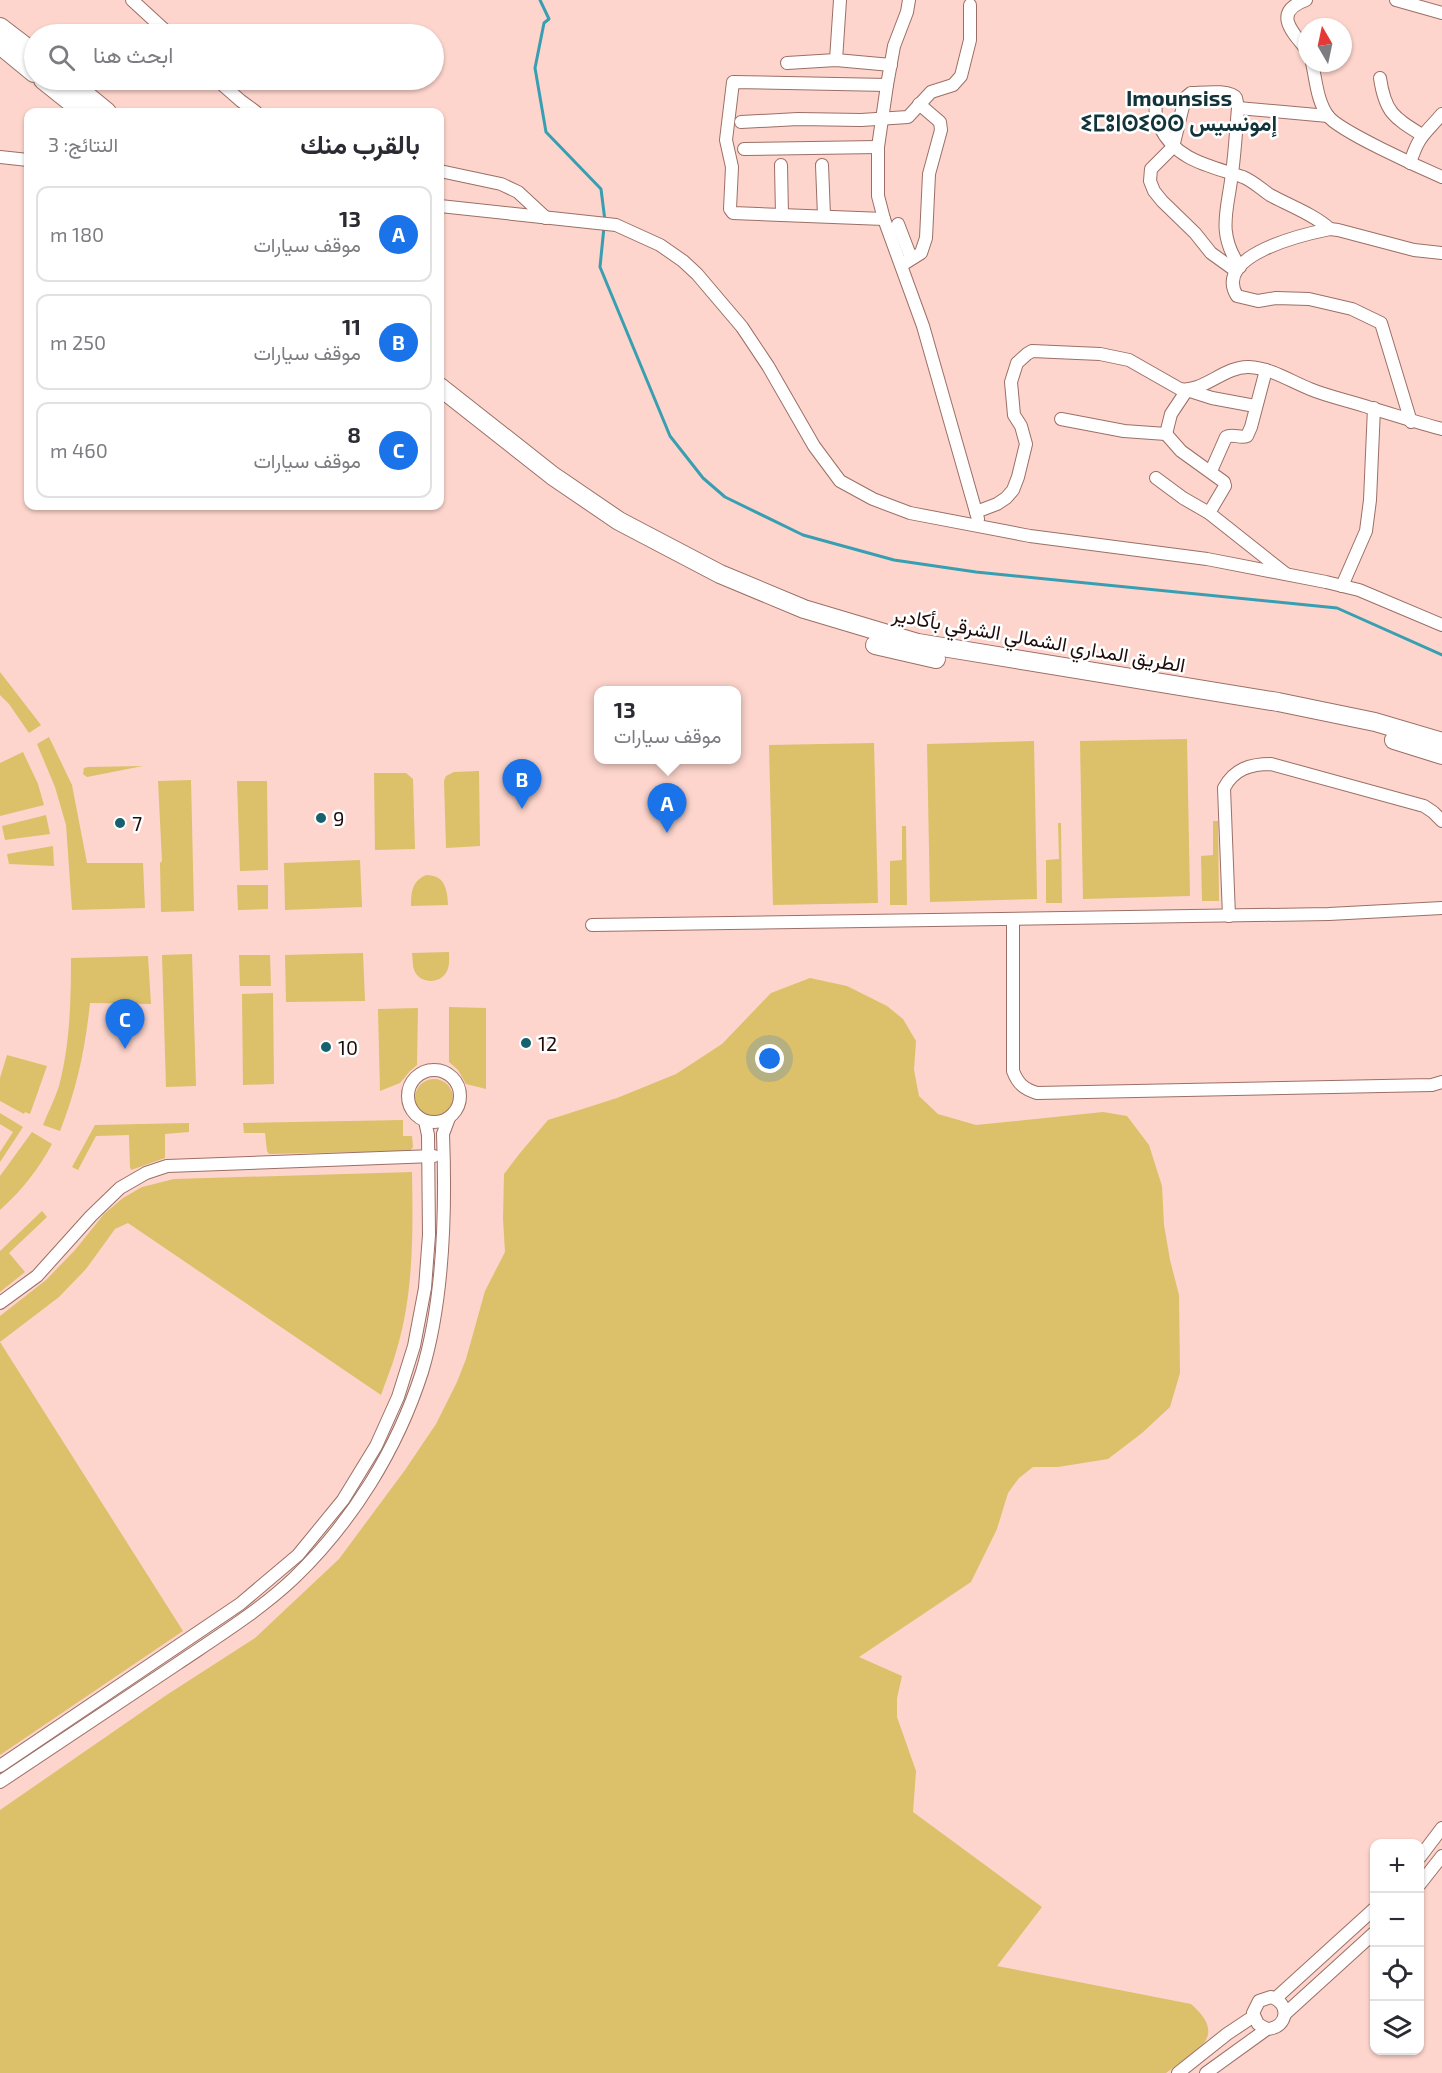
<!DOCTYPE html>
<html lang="ar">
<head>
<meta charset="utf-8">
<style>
  body { margin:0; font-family:"Exo 2",Vazirmatn,"Noto Sans Tifinagh",sans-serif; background:#f7f7f7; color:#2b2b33; direction:rtl }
  .controls { position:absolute; right:18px; bottom:18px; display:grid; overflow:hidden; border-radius:12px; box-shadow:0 2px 4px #0004 }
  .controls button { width:54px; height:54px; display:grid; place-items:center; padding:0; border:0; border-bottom:2px solid #e1e1e2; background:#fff; color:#2b2b33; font:30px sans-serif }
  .compass { position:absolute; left:1298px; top:18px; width:54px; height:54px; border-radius:50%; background:#fff; box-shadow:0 2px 4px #0004; rotate:351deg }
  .you { position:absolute; left:770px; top:1059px; width:21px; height:21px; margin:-15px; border:4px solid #fff; border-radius:50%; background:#1a73e8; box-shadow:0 0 0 9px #1a73e833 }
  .badge { display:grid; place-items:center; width:39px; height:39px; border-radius:50%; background:#1a73e8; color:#fff; font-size:20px; font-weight:700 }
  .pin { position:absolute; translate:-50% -50px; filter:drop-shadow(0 2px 3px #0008) }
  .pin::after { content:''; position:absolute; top:32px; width:21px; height:18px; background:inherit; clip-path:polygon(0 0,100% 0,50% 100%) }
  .popup { position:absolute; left:594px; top:686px; width:147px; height:78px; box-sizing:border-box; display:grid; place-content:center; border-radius:12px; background:#fff; filter:drop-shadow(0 2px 4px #0005); font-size:20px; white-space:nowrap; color:#7c7c81 }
  .popup b { font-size:22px; color:#2b2b33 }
  .popup::after { content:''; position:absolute; left:50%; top:100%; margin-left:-12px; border:12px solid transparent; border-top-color:#fff }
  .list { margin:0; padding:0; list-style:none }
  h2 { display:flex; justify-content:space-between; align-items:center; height:78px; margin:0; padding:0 24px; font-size:26px }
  h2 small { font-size:20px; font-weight:400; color:#7c7c81 }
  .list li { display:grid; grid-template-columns:39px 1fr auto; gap:18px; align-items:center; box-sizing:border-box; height:96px; margin:0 12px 12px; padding:0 12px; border:2px solid #e1e1e2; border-radius:12px }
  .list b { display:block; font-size:22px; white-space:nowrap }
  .list p { margin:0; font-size:20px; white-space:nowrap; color:#7c7c81 }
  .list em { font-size:20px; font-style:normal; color:#7c7c81 }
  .icon { flex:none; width:33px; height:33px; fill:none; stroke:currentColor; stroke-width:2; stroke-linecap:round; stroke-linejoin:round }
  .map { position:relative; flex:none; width:1442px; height:2073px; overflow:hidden; direction:ltr }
  .search { position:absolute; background:#fff; box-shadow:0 2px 4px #0004; left:24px; top:24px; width:420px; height:66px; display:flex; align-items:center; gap:15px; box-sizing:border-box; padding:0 21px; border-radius:33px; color:#7c7c81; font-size:22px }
  .panel { position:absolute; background:#fff; box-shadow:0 2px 4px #0004; left:24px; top:108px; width:420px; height:402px; border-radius:12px; direction:rtl }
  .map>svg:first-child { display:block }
  .green { fill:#ddc06a }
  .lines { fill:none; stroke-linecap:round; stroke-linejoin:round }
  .stream { stroke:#379fb1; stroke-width:3 }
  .minor-casing { stroke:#9c6f66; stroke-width:14 }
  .highway-casing { stroke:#9c6f66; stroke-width:20 }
  .minor { stroke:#fff; stroke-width:12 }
  .highway { stroke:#fff; stroke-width:18 }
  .poi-dot { fill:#15616d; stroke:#fff; stroke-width:2 }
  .labels { text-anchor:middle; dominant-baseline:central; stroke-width:5; stroke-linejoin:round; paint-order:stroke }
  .street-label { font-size:20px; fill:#1e0d0a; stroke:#fff }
  .poi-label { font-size:20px; fill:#1e0d0a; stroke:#fff; text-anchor:start }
  .quarter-label { font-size:22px; font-weight:bold; fill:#12333a; stroke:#fff }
</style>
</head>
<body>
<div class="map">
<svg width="1442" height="2073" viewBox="0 0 1442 2073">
  <rect width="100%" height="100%" fill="#fdd5cc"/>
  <!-- green -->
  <g class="green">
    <polygon points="0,672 41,725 29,733 9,704 0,695"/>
    <polygon points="49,737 72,785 87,863 143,863 145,908 72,910 66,825 55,787 37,744"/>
    <polygon points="1187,739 1190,896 1083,899 1080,741"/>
    <polygon points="1034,741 1037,899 930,902 927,744"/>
    <polygon points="874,743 878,903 773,905 769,745"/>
    <polygon points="23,752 38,784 44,805 0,816 0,763"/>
    <polygon points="143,766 87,777 83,774 84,768 88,767"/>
    <polygon points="479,771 480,846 446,848 444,781 446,776 454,772"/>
    <polygon points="374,773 406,773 413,779 415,849 375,850"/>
    <polygon points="191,780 194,911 161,912 160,863 162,861 158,781"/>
    <polygon points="237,781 267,781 268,870 240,871"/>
    <polygon points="46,815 50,834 5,840 2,826"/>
    <polygon points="1213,821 1218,821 1219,901 1202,901 1201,856 1213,855"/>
    <polygon points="1058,823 1061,823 1062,903 1046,903 1046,860 1059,859"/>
    <polygon points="902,826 906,826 907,905 890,905 890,861 902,860"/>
    <polygon points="53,846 54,866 9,864 7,854"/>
    <polygon points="360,860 362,907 285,910 284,863"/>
    <path d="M426,875c19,0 21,14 22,30l-37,1c0,-14 1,-25 15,-31z"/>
    <polygon points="237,885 268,885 268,909 238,910"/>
    <path d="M449,952c0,6 1,13 -2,19 -6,13 -26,13 -32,1 -3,-6 -2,-13 -3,-19z"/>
    <polygon points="363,953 365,1001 286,1002 285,955"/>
    <polygon points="192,954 196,1086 166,1087 162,955"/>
    <polygon points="239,955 270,955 271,986 240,986"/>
    <path d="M148,956l3,48 -61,-1c-5,47 -13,85 -30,128l-17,-6c5,-13 12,-26 16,-39 11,-42 12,-85 12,-128z"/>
    <path d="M810,978l37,8 40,20 16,13 13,22 -2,29 5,26 19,18 38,11 127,-13 24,4 22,29 13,41 2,39 6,35 9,35 1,78 -10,34 -28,26 -34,26 -50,8h-25l-14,11 -11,15 -11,36 -26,53 -112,75 43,19 -5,22v19l19,54 -3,41 129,95 -45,59 194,38c39,34 4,47 -25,69h-1166v-263l165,-114 90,-58 84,-79 66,-89 31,-46 21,-42 9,-23 19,-68 20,-39 -2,-33 1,-45 16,-21 28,-33 69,-22 59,-24 46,-30 49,-51z"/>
    <polygon points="273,993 274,1084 243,1085 242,994"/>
    <polygon points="449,1007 486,1008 486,1089 466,1084 458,1070 449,1062"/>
    <polygon points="418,1008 417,1065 410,1071 400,1083 380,1091 378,1009"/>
    <polygon points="7,1055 47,1066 30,1114 25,1112 24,1114 0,1101 0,1078"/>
    <circle cx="434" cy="1098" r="19"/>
    <polygon points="0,1113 23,1127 0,1162 0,1152 13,1132 0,1124"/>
    <polygon points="403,1120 403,1136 412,1136 413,1147 410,1151 269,1154 267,1151 265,1133 244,1133 243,1123"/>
    <polygon points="189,1123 189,1132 165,1134 165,1158 131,1170 130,1167 129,1135 96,1136 78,1170 72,1167 95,1125"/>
    <path d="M32,1132l20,12c-14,26 -30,46 -52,66v-34z"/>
    <path d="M412,1172c1,60 2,122 -16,180 -4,14 -10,29 -15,43l-253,-172 -13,6 -29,40 -27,28 -59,45 183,289 -183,124v-439l46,-36 29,-30 29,-36 19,-16 19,-11 32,-8z"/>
    <polygon points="42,1211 47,1217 9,1253 25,1272 0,1292 0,1251"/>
  </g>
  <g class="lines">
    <!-- stream -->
    <g class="stream">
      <polyline points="540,0 549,19 544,23 535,68 546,132 601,189 605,221"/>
      <polyline points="604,227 600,267 670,436 703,478 725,497 803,535 894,560 976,572 1337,608 1442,655"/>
    </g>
    <!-- minor casing -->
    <g class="minor-casing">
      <g id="minor">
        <polyline points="132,0 169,34"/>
        <polyline points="909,0 907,12 894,46 887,85 878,147 878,196 884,219 923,326 978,519"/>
        <path d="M1306,0c-34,12 -14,32 1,50"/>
        <polyline points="1396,0 1442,13"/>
        <polyline points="836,60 840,0"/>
        <polyline points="787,63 836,60 891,65"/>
        <path d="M1312,63c4,17 5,38 16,53 11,15 93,52 114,61"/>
        <path d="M1380,78c5,34 13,39 42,57"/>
        <polyline points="217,80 241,101 256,112"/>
        <path d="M1157,101c-3,10 -1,16 3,26 16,34 51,39 83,50 10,4 18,12 27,18 20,11 43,19 60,34"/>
        <polyline points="1238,108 1328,116"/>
        <polyline points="741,122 798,119 861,120 908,117 931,92 953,85 961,76 970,40 970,5"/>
        <polyline points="744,149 878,147"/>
        <polyline points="0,157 28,160"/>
        <path d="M1410,163c9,-28 14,-28 32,-49"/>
        <polyline points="781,165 782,215"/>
        <polyline points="822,165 824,216"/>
        <polyline points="440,171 501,184 518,192 546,218"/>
        <polyline points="440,206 616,225 660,245 683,261 697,274 742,327 768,366 814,446 840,481 873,499 910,513 1030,536 1207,559 1326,582 1359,590 1442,625"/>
        <polyline points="884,219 733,213 730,209 732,167 726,140 733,82 887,85"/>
        <polyline points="898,224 911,258"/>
        <polyline points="902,265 921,253 926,238 929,174 941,130 940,122 919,104"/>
        <path d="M1236,271l-25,-18 -16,-20 -33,-32 -8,-10 -4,-10 1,-12 22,-22 12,-49 6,-5c9,0 40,-4 45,5 0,0 2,9 2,10 -2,22 -3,44 -6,65 -4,37 -16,59 8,94"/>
        <polyline points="1061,419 1124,431 1166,434 1171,414 1187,390 1212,398 1255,406"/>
        <path d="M1411,422l-30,-99 -29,-14 -43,-10 -33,-1 -18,3 -21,-5c-25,-41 68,-62 93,-67l8,1 76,20 28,3"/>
        <polyline points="1166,434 1181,451 1224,482 1225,486 1209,513 1286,574"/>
        <path d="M1211,471l15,-34c7,-4 14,2 21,-1l4,-9 15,-57"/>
        <polyline points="1156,478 1183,498 1209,513"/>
        <path d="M976,512l21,-8 9,-6 7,-8 5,-13 8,-33 -5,-18 -7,-11 -3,-33 6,-19 10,-9 5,-3 68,3 29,6 51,29c23,4 44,-23 69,-22 22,1 41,14 61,22 19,8 41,12 61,19 24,7 47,15 71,21"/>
        <polyline points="1342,586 1366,531 1370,500 1374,408"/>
        <path d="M1229,916l-5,-128c10,-19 26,-24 47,-24l153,42 9,6 9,9"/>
        <path d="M1013,920v151c5,13 11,18 24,22l395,-8 10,-3"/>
        <polyline points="592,925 1329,914 1442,908"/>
        <circle cx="434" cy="1096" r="26"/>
        <polyline points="0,1303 37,1276 91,1216 120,1188 146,1173 167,1166 434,1156"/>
        <polyline points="0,1766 240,1604 298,1555 343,1500 376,1446 398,1397 414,1346 425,1288 429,1235 428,1135 425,1121"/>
        <path d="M0,1782c59,-39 118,-78 177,-118 40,-27 82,-53 117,-86 58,-56 103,-128 128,-206 22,-73 24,-162 21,-238l6,-16"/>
        <polyline points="1420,1857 1442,1828"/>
        <polyline points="1420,1884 1442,1856"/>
        <polyline points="1276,1998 1374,1909"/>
        <polyline points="1286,2013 1374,1933"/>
        <polyline points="1178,2073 1227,2034 1254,2016"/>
        <path d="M1206,2073l61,-44c21,-1 24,-26 4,-32l-12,4 -6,12 5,11 9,5"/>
      </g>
    </g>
    <!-- highway casing -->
    <g class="highway-casing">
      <g id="highway">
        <polyline points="0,27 34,53"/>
        <polyline points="0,45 34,73"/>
        <polyline points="43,80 83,112"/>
        <polyline points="68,80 107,112"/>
        <polyline points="440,387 553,476 619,521 720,574 804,609 918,643 1278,702 1375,722 1442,742"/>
        <polyline points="875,645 936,659"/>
        <polyline points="1394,740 1442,755"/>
      </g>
    </g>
    <!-- minor -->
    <use href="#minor" class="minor"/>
    <!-- highway -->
    <use href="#highway" class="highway"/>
  </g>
  <!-- markers -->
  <g class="poi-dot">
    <circle cx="321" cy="818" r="6"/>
    <circle cx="120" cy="823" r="6"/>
    <circle cx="526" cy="1043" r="6"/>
    <circle cx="326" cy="1047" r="6"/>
  </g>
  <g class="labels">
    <!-- street labels -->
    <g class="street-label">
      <text transform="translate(1039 639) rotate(10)">الطريق المداري الشمالي الشرقي بأكادير</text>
    </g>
    <!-- poi labels -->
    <g class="poi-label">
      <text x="333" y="818">9</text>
      <text x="132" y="823">7</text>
      <text x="538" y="1043">12</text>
      <text x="338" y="1047">10</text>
    </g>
    <!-- quarter labels -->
    <g class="quarter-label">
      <text x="1179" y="97">Imounsiss<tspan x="1179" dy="25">ⵉⵎⵓⵏⵙⵉⵙⵙ إمونسيس</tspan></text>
    </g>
  </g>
</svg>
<div class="controls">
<button>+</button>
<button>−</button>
<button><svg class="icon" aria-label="locate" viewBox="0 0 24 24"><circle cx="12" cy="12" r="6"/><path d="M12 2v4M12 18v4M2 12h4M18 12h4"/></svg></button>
<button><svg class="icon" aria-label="layers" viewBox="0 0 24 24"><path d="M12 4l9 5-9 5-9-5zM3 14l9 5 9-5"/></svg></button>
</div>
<svg class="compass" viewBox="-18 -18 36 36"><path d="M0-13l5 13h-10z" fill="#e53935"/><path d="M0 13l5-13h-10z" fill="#7c7c81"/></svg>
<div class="you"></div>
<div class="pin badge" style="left:667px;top:833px">A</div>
<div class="popup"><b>13</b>موقف سيارات</div>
<div class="pin badge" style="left:522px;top:809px">B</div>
<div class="pin badge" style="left:125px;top:1049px">C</div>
<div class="search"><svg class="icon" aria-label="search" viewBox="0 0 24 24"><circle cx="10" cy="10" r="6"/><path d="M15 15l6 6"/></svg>ابحث هنا</div>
<section class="panel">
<h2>بالقرب منك<small>النتائج: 3</small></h2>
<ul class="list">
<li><span class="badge">A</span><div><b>13</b><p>موقف سيارات</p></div><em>180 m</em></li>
<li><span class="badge">B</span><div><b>11</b><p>موقف سيارات</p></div><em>250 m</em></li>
<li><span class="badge">C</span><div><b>8</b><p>موقف سيارات</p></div><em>460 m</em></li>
</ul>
</section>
</div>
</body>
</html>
